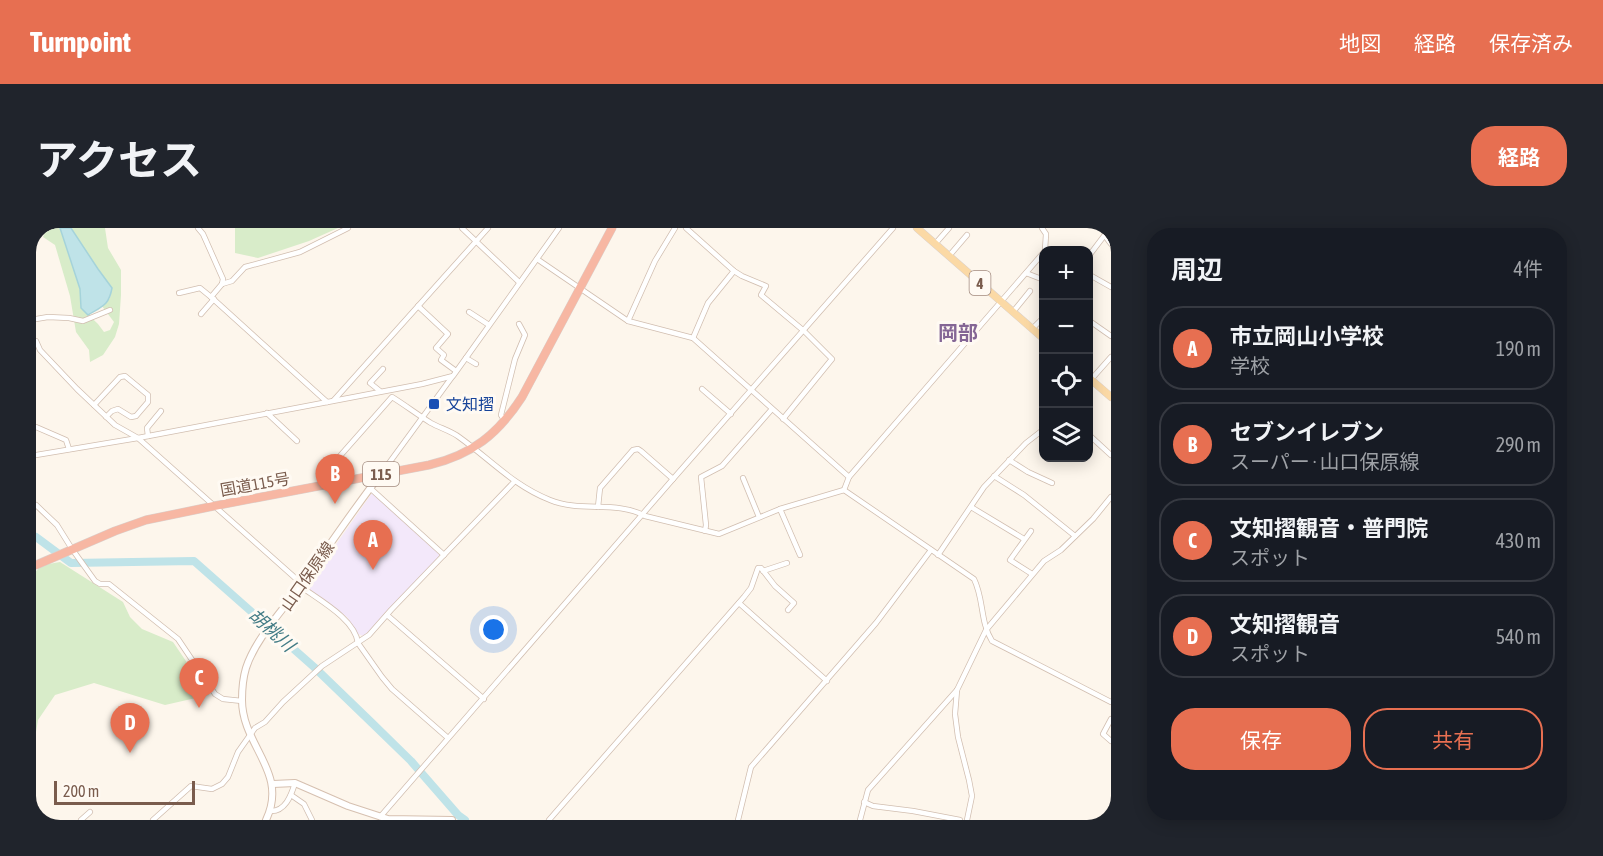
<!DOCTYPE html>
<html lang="ja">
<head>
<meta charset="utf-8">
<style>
  body { margin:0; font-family:"Asap Condensed","Noto Sans JP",sans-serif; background:#20242c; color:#f1f3f6 }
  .controls { position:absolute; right:18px; top:18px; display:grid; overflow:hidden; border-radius:12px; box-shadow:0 3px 15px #0003 }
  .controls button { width:54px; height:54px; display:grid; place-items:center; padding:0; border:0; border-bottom:2px solid #363941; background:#171b24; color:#f1f3f6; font:30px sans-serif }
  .scale { position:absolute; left:18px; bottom:15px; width:141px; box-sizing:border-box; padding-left:6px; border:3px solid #7a5c4d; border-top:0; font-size:16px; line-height:21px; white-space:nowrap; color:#7a5c4d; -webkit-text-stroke:4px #fffaf3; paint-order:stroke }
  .you { position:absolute; left:458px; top:402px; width:21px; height:21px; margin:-15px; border:4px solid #fff; border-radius:50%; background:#1a73e8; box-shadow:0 0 0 9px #1a73e833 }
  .badge { display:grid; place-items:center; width:39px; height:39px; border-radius:50%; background:#e76f51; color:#fff; font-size:20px; font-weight:700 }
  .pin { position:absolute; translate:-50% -50px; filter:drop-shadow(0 2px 3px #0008) }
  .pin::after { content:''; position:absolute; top:32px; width:21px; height:18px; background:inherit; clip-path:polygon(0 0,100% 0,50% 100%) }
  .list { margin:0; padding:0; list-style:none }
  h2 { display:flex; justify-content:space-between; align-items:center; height:78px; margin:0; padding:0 24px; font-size:26px }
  h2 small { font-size:20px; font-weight:400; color:#9ea1a6 }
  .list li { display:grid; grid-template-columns:39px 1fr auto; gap:18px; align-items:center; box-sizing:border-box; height:84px; margin:0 12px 12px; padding:0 12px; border:2px solid #363941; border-radius:24px }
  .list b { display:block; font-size:22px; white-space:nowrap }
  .list p { margin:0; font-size:20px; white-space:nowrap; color:#9ea1a6 }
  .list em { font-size:20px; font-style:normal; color:#9ea1a6 }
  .actions { display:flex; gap:12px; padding:18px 24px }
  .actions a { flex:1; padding:14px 0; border:2px solid #e76f51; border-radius:24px; text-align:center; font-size:21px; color:#e76f51 }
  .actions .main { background:#e76f51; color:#fff }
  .icon { flex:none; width:33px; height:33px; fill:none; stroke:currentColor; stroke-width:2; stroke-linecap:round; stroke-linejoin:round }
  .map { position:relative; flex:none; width:1075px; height:592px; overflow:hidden; border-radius:24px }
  header { display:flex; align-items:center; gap:36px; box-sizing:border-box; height:84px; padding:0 30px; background:#e76f51; color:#fff }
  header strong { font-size:28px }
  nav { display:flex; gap:33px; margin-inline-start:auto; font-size:21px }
  .intro { display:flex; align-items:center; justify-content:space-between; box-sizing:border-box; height:144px; padding:0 36px }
  h1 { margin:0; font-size:42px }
  .button { padding:15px 27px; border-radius:24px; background:#e76f51; color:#fff; font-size:21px; font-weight:700 }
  main { display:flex; gap:36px; padding:0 36px }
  aside { flex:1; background:#171b24; border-radius:24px; box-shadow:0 3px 15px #0003 }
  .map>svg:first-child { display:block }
  .education { fill:#f3e8fa }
  .green { fill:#d8ecc9 }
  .water { fill:#bfe3e8; stroke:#a5d3da; stroke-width:1.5 }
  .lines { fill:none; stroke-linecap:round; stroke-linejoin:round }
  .river { stroke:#bfe3e8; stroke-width:8 }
  .street-casing { stroke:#d1beb0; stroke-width:6 }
  .secondary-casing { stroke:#d6c0b0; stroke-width:8 }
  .primary-casing { stroke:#dad1cd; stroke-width:8 }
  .highway-casing { stroke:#dad1cd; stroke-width:9 }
  .street { stroke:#fff; stroke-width:4.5 }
  .secondary { stroke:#fff; stroke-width:6 }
  .primary { stroke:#fbd9a5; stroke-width:7 }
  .highway { stroke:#f7b7a3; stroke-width:8 }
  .transit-dot { fill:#1a4fb4; stroke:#fffaf3; stroke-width:2 }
  .labels { text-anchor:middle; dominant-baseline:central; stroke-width:6; stroke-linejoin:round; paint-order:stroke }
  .shield { fill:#fffaf3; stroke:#a28b7f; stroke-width:1.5 }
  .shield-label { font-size:15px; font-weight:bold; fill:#7a5c4d }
  .transit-label { font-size:16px; fill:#164399; stroke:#fffaf3; text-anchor:start }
  .street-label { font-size:16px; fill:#7a5c4d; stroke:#fffaf3 }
  .water-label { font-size:18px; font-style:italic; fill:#437c86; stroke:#fffaf3 }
  .quarter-label { font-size:20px; font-weight:bold; fill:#846695; stroke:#fffaf3 }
</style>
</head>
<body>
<header>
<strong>Turnpoint</strong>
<nav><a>地図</a><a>経路</a><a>保存済み</a></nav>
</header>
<div class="intro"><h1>アクセス</h1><a class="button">経路</a></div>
<main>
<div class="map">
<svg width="1075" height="592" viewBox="0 0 1075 592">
  <rect width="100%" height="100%" fill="#fdf6ec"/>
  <!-- education -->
  <polygon class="education" points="336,265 403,326 403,329 332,404 327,408 322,406 311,389 272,360 273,355"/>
  <!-- green -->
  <g class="green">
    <polygon points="11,0 24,0 44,61 45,80 62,96 68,104 74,102 78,94 66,78 74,70 76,60 62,41 35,0 69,0 72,20 85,42 85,67 83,96 79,109 67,127 54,134 53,122 40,104 34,68 19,17 7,9"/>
    <polygon points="199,0 302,0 273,13 222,30 199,25"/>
    <polygon points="24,334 87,374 94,389 106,401 137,414 173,467 129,477 58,455 19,467 2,492 0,504 0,343 7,337"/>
  </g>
  <!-- water -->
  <path class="water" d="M24,0h11l27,41 14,19c-3,17 -9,18 -24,27l-7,-7 -1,-19z"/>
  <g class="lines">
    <!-- river -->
    <polyline class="river" points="0,309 35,335 158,333 278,439 335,494 375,533 422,587 429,592"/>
    <!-- street casing -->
    <g class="street-casing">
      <g id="street">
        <polyline points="162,0 167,6 187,51 186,56 175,69 291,174"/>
        <polyline points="426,0 483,54"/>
        <polyline points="650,0 698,43 706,48 730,58 725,67 768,103 796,131 747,191"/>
        <polyline points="1006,0 1010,6 1009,22"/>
        <polyline points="1069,8 1075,16"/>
        <polyline points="899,16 913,0"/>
        <polyline points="913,28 931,7"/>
        <polyline points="1052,29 1074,0"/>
        <path d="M501,31l91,62 65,17 156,139 -5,13 130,89c10,20 6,43 18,62l119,61"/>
        <polyline points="990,45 1008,52"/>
        <polyline points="1052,46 1075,59"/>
        <polyline points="186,56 196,53 209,39 264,24 312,0"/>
        <polyline points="143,65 164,60 175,69"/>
        <polyline points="382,78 412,106 400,120 408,127 405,132 420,143"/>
        <polyline points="433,84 453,97"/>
        <polyline points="977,84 994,63"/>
        <polyline points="165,86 178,71"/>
        <polyline points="0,91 12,89 33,90 47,93 74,82"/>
        <polyline points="592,93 619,33 639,0"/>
        <polyline points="1055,94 1075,108"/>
        <polyline points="996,101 1008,89"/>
        <polyline points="1052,106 1053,103"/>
        <polyline points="657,110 672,75 698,43"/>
        <polyline points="0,113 4,122 41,161 79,197 102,210 266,356"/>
        <polyline points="430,130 440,136"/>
        <polyline points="1052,155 1075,129"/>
        <polyline points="666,161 695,186"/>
        <polyline points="344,163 334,155 347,141"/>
        <polyline points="298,172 452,0"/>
        <polyline points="58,177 84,149 89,148 112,167 112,174 100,188 95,189 82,181 76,183 70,189"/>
        <polyline points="231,185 261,213"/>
        <polyline points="469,193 465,187 479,131 489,107 483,96"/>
        <polyline points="0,199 30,212 33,221"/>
        <polyline points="1052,206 1075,227"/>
        <polyline points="112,208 111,200 125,183"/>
        <polyline points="0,227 102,210 297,173 386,156 417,148 523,0"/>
        <polyline points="973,232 992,244 1016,255"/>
        <path d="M296,237l60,-68c13,8 26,18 39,26 9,5 20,8 28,14 32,23 55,49 91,63 31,13 66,0 95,16l74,18 61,-25 64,-19"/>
        <polyline points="345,246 416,149"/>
        <polyline points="958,248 988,267 1039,308"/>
        <polyline points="813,249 1008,24"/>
        <polyline points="707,250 723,289"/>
        <polyline points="334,260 408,327"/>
        <polyline points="0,277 21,297 36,321 59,353 64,356 73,356 142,411 179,466 187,471 206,473"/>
        <polyline points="562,279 564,260 597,222 602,221 605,223 637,251 857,0"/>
        <polyline points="935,279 988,311"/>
        <polyline points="744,281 764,327"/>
        <polyline points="669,303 670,297 665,249 686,238 736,181"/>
        <polyline points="995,303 974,332 996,346"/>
        <polyline points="902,327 948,259 990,215 1008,201"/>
        <polyline points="727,343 751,335"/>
        <path d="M264,358c19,14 55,33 58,57l24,34 10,12 56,49"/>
        <polyline points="703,375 791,453"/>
        <polyline points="351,387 448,471"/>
        <polyline points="921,462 919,486 922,509 933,552 936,568 931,592"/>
        <polyline points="1075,491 1067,506 1075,513"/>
        <polyline points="255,567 268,576 276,592"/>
        <polyline points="828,574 837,578 877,583 924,592"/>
        <path d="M234,583c15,1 21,-15 25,-28"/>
        <polyline points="344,589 637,251"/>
        <polyline points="45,592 54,584"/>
        <polyline points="117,592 155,558 176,561 186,556 192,549 202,524 219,500 229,494 247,474 286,438 333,407 355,382 478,254"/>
        <polyline points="513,592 708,369 715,360 722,340 725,340 739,358 758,375 752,382"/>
        <polyline points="702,592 715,539 840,395 895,322"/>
        <polyline points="824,592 832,562 921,462 950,402 1008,333 1025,322 1057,291 1075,269"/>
      </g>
    </g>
    <!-- secondary casing -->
    <g class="secondary-casing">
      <g id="secondary">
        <polyline points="237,556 259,555 312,578 352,591 416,592"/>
        <path d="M230,592c23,-48 -24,-74 -24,-120 0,-10 1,-22 4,-32 9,-28 35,-56 52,-79 28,-38 54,-78 83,-115"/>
      </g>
    </g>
    <!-- primary casing -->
    <g class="primary-casing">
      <g id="primary">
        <polyline points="881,0 1008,111"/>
        <polyline points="1052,149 1075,169"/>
      </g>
    </g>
    <!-- highway casing -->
    <g class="highway-casing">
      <path id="highway" d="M0,337l79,-34 31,-11 68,-14 215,-41c43,-10 69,-31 93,-68l90,-169"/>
    </g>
    <!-- street -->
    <use href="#street" class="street"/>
    <!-- secondary -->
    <use href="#secondary" class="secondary"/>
    <!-- primary -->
    <use href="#primary" class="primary"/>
    <!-- highway -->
    <use href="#highway" class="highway"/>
  </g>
  <!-- markers -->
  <rect class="transit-dot" x="392" y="170" width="12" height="12" rx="3"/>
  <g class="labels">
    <!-- shield labels -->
    <g class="shield">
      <rect x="933.5" y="43" width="21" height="24" rx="4.5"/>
      <rect x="327" y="234" width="36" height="24" rx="4.5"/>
    </g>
    <g class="shield-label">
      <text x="944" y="55">4</text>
      <text x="345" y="246">115</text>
    </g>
    <!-- transit labels -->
    <g class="transit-label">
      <text x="410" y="176">文知摺</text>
    </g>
    <!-- street labels -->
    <g class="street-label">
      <text transform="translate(219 256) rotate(-10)">国道115号</text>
      <text transform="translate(271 348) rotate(-55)">山口保原線</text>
    </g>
    <!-- water labels -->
    <g class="water-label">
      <text transform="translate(236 402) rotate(42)">胡桃川</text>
    </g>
    <!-- quarter labels -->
    <g class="quarter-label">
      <text x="922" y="104">岡部</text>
    </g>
  </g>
</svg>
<div class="controls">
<button>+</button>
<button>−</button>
<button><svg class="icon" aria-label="locate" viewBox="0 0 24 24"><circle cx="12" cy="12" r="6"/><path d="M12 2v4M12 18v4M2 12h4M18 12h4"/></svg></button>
<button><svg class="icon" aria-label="layers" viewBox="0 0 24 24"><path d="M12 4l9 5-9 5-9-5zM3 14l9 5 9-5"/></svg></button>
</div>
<div class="scale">200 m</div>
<div class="you"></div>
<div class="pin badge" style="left:337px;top:342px">A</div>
<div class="pin badge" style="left:299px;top:276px">B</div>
<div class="pin badge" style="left:163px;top:480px">C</div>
<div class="pin badge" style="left:94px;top:525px">D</div>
</div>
<aside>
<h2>周辺<small>4件</small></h2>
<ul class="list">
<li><span class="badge">A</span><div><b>市立岡山小学校</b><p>学校</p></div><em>190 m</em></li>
<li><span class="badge">B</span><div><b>セブンイレブン</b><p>スーパー · 山口保原線</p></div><em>290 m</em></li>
<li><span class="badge">C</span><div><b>文知摺観音・普門院</b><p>スポット</p></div><em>430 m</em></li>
<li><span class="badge">D</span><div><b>文知摺観音</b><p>スポット</p></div><em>540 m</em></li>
</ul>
<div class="actions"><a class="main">保存</a><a>共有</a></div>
</aside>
</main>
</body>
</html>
